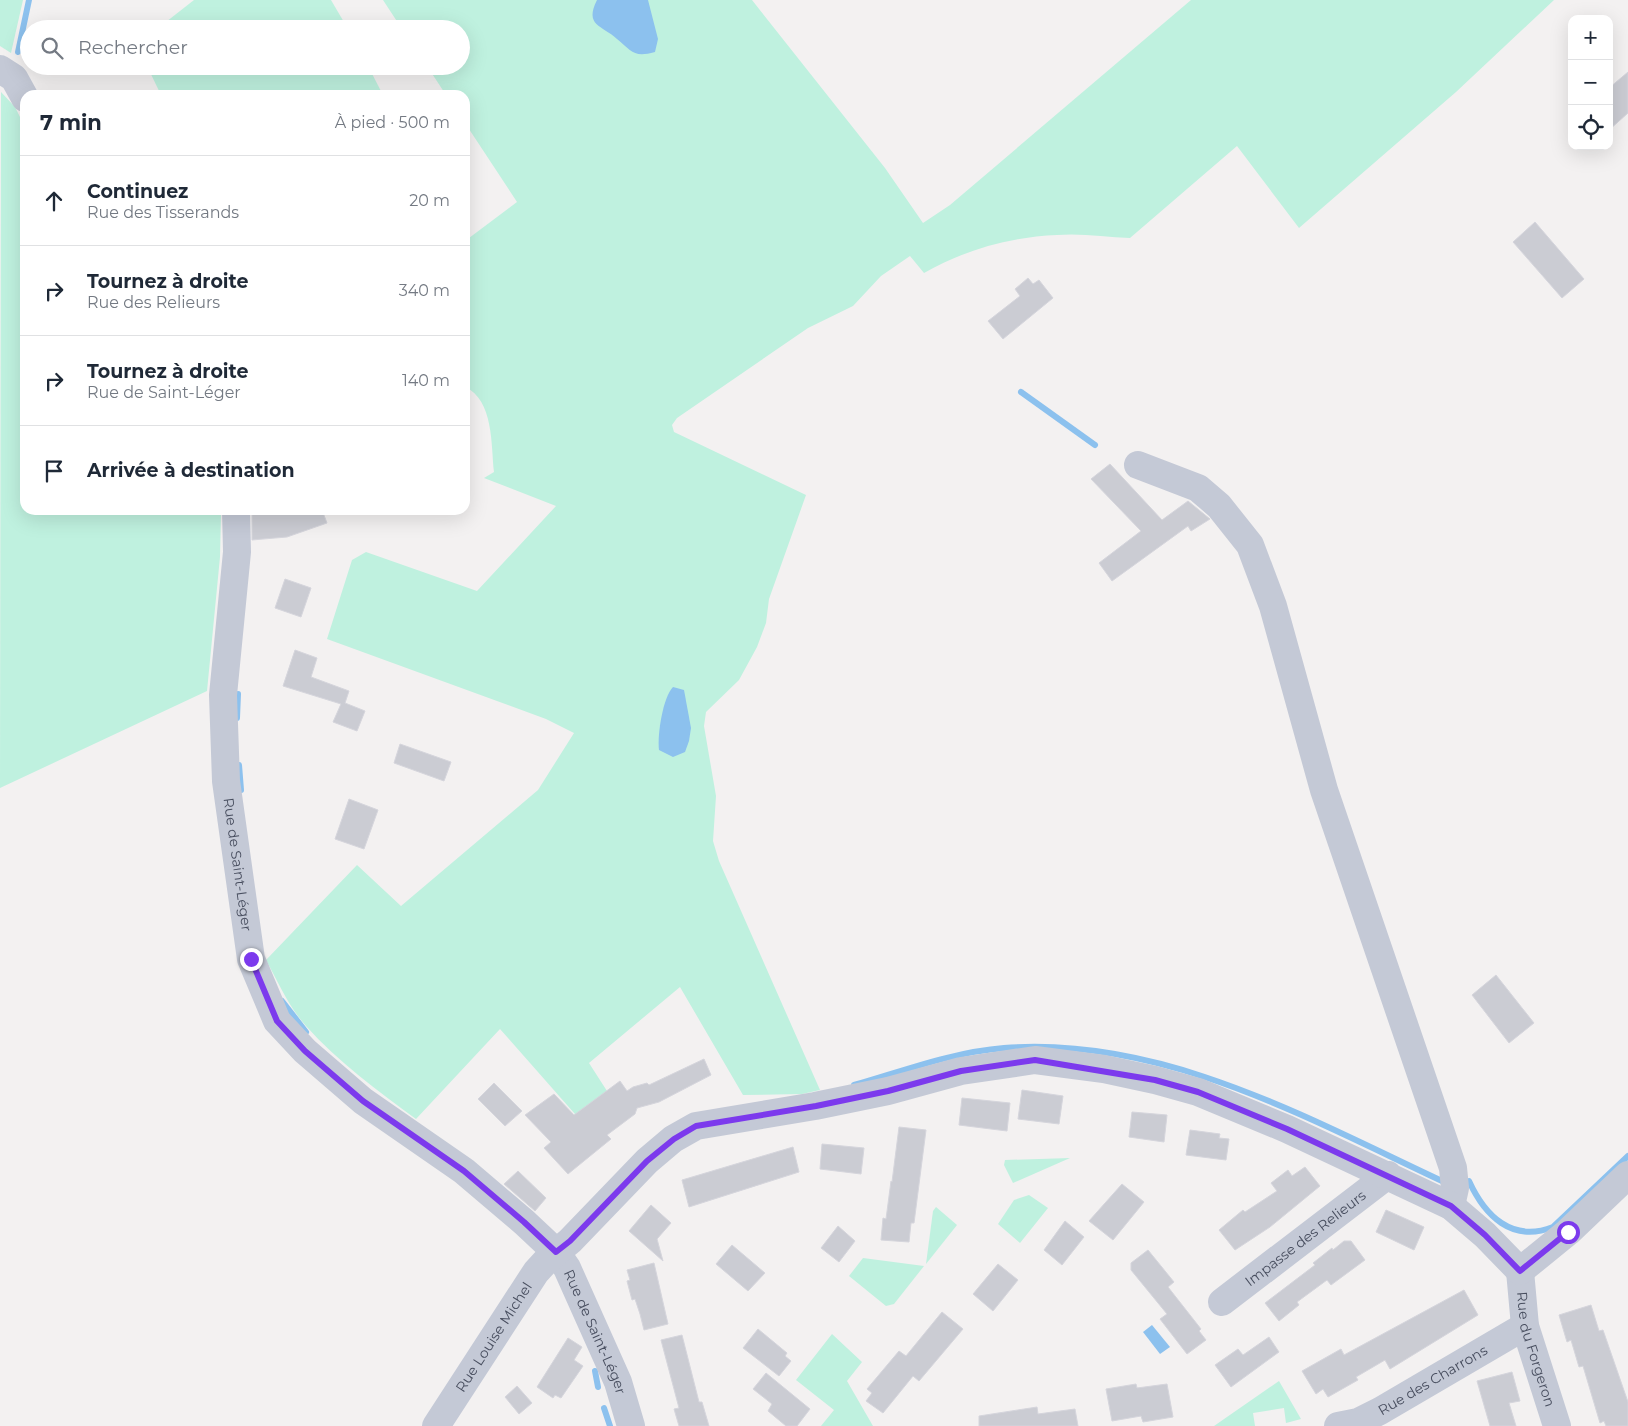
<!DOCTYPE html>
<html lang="fr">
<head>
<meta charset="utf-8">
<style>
  body { margin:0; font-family:Montserrat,sans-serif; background:#f2f2f3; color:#1f2937 }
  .controls { position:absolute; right:15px; top:15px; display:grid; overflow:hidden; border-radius:10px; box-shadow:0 5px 20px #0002 }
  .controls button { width:45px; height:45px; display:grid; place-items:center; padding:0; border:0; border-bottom:1px solid #e0e1e3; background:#fff; color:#1f2937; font:25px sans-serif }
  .stop { position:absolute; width:15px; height:15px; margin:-11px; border:4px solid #7c3aed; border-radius:50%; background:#fff }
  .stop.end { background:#7c3aed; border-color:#fff; box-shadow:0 1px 5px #0008 }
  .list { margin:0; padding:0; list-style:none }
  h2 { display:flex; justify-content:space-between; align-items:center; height:65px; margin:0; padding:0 20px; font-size:21px }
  h2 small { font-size:16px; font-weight:400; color:#747a83 }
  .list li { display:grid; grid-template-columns:32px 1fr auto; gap:15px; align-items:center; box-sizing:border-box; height:90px; padding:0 20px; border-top:1px solid #e0e1e3 }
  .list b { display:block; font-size:19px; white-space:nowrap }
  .list p { margin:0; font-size:16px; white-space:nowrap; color:#747a83 }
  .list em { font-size:16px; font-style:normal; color:#747a83 }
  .icon { flex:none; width:28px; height:28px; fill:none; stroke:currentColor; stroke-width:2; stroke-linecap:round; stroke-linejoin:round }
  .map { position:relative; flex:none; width:1628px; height:1426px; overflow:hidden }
  .search { position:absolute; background:#fff; box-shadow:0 5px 20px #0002; left:20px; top:20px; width:450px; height:55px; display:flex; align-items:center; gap:12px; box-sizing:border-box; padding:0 18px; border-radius:28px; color:#747a83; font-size:19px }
  .panel { position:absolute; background:#fff; box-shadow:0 5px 20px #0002; left:20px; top:90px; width:450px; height:425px; border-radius:15px }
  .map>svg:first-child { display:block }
  .green { fill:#bff1df }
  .water { fill:#8cc1ee }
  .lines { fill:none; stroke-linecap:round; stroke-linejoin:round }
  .stream { stroke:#8cc1ee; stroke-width:6 }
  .building { fill:#cbccd3; stroke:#d5d5dc }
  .minor { stroke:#c4c9d6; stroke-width:28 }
  .route { stroke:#7c3aed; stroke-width:6 }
  .labels { text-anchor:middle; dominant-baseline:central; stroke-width:4; stroke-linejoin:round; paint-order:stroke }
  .street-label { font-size:14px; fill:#484e5f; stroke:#fff }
</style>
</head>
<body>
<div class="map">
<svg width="1628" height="1426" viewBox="0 0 1628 1426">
  <rect width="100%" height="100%" fill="#f3f1f1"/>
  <!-- green -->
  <g class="green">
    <polygon points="0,0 23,0 11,53 0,46"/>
    <polygon points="194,0 331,0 348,29 157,29"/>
    <path d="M383,0h369l133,168 38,55 27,-18 241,-205h363l-98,92 -157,136 -62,-82 -107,92c-24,-1 -49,-5 -73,-3 -47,2 -93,15 -133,38l-14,-17 -29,20 -28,30 -45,22 -131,90 -5,7 2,7 132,63 -37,104 -3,24 -9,24 -18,33 -33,32 -2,14 12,70 -3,45 6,20 101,229 -18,4 -59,1 -63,-108 -91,76 18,28 -25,31 -82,-93 -84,90c-38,-28 -78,-57 -110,-93 -17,-19 -28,-44 -40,-66l91,-95 44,41 137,-116 36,-57 -28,-14 -219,-80 25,-79 14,-8 111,39 79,-85 -72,-28 10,-6c-3,-26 0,-72 -29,-85v-146l52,-39 -52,-79v-28h-19l-19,-29h34v-37h-59z"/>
    <polygon points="147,66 368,66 383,95 161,95"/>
    <polygon points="1,92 15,107 25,127 25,510 221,510 221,514 220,557 207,691 0,788"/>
    <polygon points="1070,1158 1013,1183 1004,1165 1005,1160"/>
    <polygon points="1029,1195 1048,1208 1020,1243 998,1224 1014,1200"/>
    <polygon points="936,1207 957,1225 926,1264 933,1211"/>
    <polygon points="863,1258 924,1266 894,1304 886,1306 849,1276"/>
    <polygon points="832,1334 862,1362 847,1381 873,1426 821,1426 834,1410 796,1380"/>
    <polygon points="1279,1381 1301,1419 1286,1423 1284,1408 1253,1413 1255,1426 1214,1426"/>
  </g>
  <!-- water -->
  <g class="water">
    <path d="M597,0h51l10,39 -3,13c-22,6 -23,-1 -38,-13 -15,-14 -33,-13 -20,-39z"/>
    <path d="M673,687l11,3 7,38 -2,13 -4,11 -12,5 -14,-7c-2,-15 4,-53 14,-63z"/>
    <polygon points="1152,1325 1170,1347 1160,1354 1143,1332"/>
  </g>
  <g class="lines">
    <!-- stream -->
    <g class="stream">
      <polyline points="18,52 29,0"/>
      <polyline points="1021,392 1095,445"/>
      <polyline points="237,718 238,694"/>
      <polyline points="239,765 241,790"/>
      <polyline points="282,1001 306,1032"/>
      <path d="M854,1085c49,-14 99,-33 150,-37 157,-12 301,69 438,133l3,-5"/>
      <path d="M1469,1181c16,35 43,62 84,46l75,-71"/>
      <polyline points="595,1371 598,1387"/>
      <polyline points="604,1408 610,1426"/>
    </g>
  </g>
  <!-- building -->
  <g class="building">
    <polygon points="1628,72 1628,113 1609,130 1609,88"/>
    <polygon points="1535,222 1584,279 1562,298 1513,242"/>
    <polygon points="1028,278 1033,284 1039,280 1053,298 1003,339 988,321 1020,296 1015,289"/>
    <polygon points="1110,464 1162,520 1188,501 1210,519 1191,531 1188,526 1112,581 1099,563 1141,531 1091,479"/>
    <polygon points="252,510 322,510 327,523 287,537 252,540"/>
    <polygon points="285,579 311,588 301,617 275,608"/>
    <polygon points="295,650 317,658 311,677 349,691 345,703 365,711 357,731 333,722 341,704 283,686"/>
    <polygon points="400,744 451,762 444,781 394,763"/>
    <polygon points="349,799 378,810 364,849 335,839"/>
    <polygon points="1496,975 1534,1023 1509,1043 1472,995"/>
    <polygon points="704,1059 711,1075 659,1102 637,1108 635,1114 607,1135 611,1139 568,1174 544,1148 551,1142 525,1115 554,1094 574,1115 620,1081 627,1091 633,1087 647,1083 649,1085"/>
    <polygon points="494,1083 522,1111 505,1126 478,1099"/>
    <polygon points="1022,1090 1063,1096 1059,1124 1018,1119"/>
    <polygon points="962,1098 1010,1103 1007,1131 959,1125"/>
    <polygon points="1132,1112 1167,1115 1164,1142 1129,1137"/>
    <polygon points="899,1127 926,1130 914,1223 911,1223 909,1242 881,1240 883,1218 886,1219 891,1181 892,1182"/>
    <polygon points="1190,1130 1220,1134 1219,1138 1229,1139 1226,1160 1186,1155"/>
    <polygon points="822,1144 864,1148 861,1174 820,1169"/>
    <polygon points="793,1147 799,1172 689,1207 682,1180"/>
    <polygon points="1305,1167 1320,1186 1270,1227 1235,1250 1219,1230 1243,1210 1245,1212 1277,1191 1271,1183 1288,1170 1292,1176"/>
    <polygon points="518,1171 546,1198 535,1211 504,1184"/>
    <polygon points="1122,1184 1144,1202 1113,1240 1089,1221"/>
    <polygon points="651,1205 671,1223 657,1239 663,1261 629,1231"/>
    <polygon points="1386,1210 1424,1227 1414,1250 1376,1232"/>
    <polygon points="1065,1221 1084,1237 1062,1265 1044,1250"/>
    <polygon points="838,1226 855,1241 839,1262 821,1248"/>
    <polygon points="1344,1241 1351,1241 1365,1260 1331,1285 1327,1280 1297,1302 1299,1305 1279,1321 1265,1303 1315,1265 1313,1263 1332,1248 1333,1250"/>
    <polygon points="732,1245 765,1273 748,1291 716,1264"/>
    <polygon points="1148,1250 1174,1282 1168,1287 1201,1329 1199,1331 1206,1340 1187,1354 1160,1319 1167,1314 1131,1270 1131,1263"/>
    <polygon points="654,1263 668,1324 644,1330 640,1314 635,1299 632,1300 627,1281 630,1280 627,1270"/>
    <polygon points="998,1264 1018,1280 993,1311 973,1294"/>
    <polygon points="1464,1290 1478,1315 1390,1369 1385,1360 1356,1377 1358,1380 1328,1397 1323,1389 1316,1394 1302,1371 1341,1349 1344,1355"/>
    <polygon points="1591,1305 1599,1331 1603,1330 1628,1402 1628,1426 1606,1426 1604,1421 1600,1423 1583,1366 1579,1367 1571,1340 1567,1342 1559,1315"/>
    <polygon points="942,1312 963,1329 919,1381 913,1376 883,1413 866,1401 872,1393 867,1389 899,1351 906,1356"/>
    <polygon points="758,1329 787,1353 785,1356 791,1361 779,1376 743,1348"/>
    <polygon points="682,1335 699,1402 702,1402 709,1426 679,1426 674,1409 679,1408 661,1340"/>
    <polygon points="1269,1337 1279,1352 1231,1387 1215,1365 1238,1349 1243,1355"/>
    <polygon points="568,1338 582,1347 574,1360 583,1366 561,1398 555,1395 553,1398 537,1387"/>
    <polygon points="1512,1372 1520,1401 1509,1403 1516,1426 1490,1426 1477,1381"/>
    <polygon points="766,1373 810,1409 797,1426 786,1426 768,1411 772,1404 753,1389"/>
    <polygon points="1136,1384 1137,1388 1167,1384 1173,1417 1143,1422 1141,1416 1112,1421 1106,1389"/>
    <polygon points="517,1386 532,1403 519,1414 505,1397"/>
    <polygon points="1037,1407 1038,1414 1075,1409 1078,1426 979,1426 979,1416"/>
  </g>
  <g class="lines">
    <!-- minor -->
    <g class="minor">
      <polyline points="0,69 14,78 25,98"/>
      <polyline points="1138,465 1198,488 1219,506 1250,545 1273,606 1324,790 1453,1168 1455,1188 1451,1206"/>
      <path id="s1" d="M236,510l1,42 -14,143 3,86 25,178 26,62 28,30 58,50 101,70 60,51 32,30 11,16 51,114 13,44"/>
      <path id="s2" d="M1520,1271l5,55 32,100"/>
      <polyline points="1520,1271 1568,1232 1628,1175"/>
      <path id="s3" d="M1222,1302l166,-127"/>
      <path id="s4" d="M436,1426l100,-154 11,-12 23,-19 77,-80 26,-22 23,-13 119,-20 73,-15 73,-20 74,-11 69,9 51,11 43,12 89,37 164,77 34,29 35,36"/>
      <path id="s5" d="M1338,1426l20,-4 22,-11 145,-85"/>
    </g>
  </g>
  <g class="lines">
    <!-- route -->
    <polyline class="route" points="251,959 277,1021 305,1051 363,1101 464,1171 524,1222 556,1252 570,1241 647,1161 674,1139 696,1126 816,1106 888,1091 961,1071 1035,1060 1155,1080 1198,1092 1287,1129 1451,1206 1485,1235 1520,1271 1568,1232"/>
  </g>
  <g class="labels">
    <!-- street labels -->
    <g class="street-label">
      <text stroke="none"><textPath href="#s1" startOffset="356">Rue de Saint-Léger</textPath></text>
      <text stroke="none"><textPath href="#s3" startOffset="105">Impasse des Relieurs</textPath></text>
      <text stroke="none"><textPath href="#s1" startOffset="971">Rue de Saint-Léger</textPath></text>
      <text stroke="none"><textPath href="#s4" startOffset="106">Rue Louise Michel</textPath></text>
      <text stroke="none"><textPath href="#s2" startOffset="80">Rue du Forgeron</textPath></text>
      <text stroke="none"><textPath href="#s5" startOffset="106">Rue des Charrons</textPath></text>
    </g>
  </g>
</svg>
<div class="controls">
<button>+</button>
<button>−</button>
<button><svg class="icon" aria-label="locate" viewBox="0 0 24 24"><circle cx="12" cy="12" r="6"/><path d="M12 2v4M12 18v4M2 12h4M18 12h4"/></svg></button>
</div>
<div class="stop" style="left:1568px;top:1232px"></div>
<div class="stop end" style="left:251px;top:959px"></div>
<div class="search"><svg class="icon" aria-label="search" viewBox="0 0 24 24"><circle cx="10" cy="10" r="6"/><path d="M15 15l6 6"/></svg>Rechercher</div>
<section class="panel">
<h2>7 min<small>À pied · 500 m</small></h2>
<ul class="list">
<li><svg class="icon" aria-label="ahead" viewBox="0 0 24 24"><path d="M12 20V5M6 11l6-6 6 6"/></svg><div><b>Continuez</b><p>Rue des Tisserands</p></div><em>20 m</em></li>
<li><svg class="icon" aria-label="right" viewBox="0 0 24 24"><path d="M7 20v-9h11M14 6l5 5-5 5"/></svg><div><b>Tournez à droite</b><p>Rue des Relieurs</p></div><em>340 m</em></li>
<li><svg class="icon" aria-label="right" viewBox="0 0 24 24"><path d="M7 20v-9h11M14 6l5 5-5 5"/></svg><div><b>Tournez à droite</b><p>Rue de Saint-Léger</p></div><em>140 m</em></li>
<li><svg class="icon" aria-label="arrive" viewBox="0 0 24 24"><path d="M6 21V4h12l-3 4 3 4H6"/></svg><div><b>Arrivée à destination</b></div></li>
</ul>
</section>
</div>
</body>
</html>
